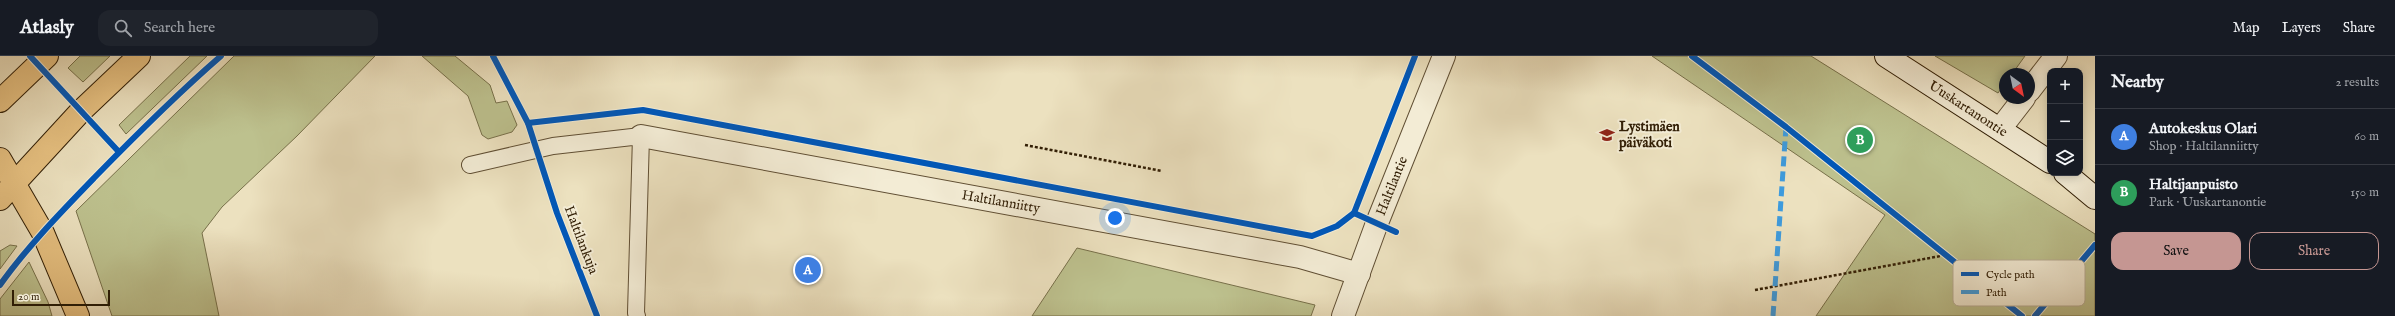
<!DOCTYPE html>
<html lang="en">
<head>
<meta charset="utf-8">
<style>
  body { margin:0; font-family:"IM FELL English",serif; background:#20242c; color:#f1f3f6 }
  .controls { position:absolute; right:12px; top:12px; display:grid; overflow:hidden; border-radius:8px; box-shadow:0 2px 10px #0003 }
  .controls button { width:36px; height:36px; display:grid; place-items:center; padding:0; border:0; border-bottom:1px solid #363941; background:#171b24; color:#f1f3f6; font:20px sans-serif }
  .compass { position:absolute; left:1999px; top:12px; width:36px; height:36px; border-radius:50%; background:#171b24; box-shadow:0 2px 10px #0003; rotate:147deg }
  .scale { position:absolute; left:12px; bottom:10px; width:98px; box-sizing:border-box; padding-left:4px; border:2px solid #311e05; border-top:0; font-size:11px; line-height:14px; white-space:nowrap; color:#311e05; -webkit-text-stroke:3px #f3ecd5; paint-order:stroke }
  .you { position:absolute; left:1115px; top:162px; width:14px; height:14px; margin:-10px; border:3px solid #fff; border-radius:50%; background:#1a73e8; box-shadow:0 0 0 6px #1a73e833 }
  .badge { display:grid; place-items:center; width:26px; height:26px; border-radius:50%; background:#c59692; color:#fff; font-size:13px; font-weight:700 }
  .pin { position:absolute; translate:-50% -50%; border:2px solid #fff; box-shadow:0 1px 4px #0006 }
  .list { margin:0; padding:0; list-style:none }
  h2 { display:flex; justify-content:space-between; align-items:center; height:52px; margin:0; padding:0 16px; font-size:17px }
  h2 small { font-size:13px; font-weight:400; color:#9ea1a6 }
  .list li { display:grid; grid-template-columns:26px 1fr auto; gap:12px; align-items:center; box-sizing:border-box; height:56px; padding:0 16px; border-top:1px solid #363941 }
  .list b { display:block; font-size:15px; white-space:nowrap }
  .list p { margin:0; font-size:13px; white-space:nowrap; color:#9ea1a6 }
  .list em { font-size:13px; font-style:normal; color:#9ea1a6 }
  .actions { display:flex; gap:8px; padding:12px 16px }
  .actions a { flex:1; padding:9px 0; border:1px solid #c59692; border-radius:12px; text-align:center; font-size:14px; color:#c59692 }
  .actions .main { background:#c59692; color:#111 }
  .icon { flex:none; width:22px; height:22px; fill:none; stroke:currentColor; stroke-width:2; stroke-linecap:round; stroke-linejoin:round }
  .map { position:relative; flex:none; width:2095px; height:260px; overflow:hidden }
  header { display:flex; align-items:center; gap:24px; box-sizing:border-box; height:56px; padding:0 20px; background:#171b24; border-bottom:1px solid #363941 }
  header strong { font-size:19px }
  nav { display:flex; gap:22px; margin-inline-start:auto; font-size:14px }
  .search { width:280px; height:36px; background:#20242c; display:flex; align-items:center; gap:10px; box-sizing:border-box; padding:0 14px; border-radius:12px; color:#9ea1a6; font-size:15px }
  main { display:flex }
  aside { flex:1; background:#171b24 }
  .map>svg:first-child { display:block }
  .green { fill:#bdc18e; stroke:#77704a }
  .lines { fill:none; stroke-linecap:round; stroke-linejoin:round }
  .service-casing { stroke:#604f34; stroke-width:18 }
  .minor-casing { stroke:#604f34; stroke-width:24 }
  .secondary-casing { stroke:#311e05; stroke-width:24 }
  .primary-casing { stroke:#311e05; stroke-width:24 }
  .trunk-casing { stroke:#311e05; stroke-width:24 }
  .path { stroke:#311e05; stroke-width:2.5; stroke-dasharray:3 2; stroke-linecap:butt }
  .service { stroke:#f3ecd5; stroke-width:16 }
  .minor { stroke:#f3ecd5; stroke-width:22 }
  .secondary { stroke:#f3ecd5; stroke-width:22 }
  .primary { stroke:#e6c080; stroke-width:22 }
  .trunk { stroke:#e6c080; stroke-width:22 }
  .quiet { stroke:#3e9bdd; stroke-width:5; stroke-dasharray:10 5; stroke-linecap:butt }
  .cycleway-casing { stroke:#f3ecd5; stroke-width:8 }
  .cycleway { stroke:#0057b8; stroke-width:6 }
  .labels { text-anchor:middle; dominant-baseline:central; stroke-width:4; stroke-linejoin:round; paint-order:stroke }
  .street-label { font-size:14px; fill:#311e05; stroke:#f3ecd5 }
  .poi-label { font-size:14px; font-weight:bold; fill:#311e05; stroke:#f3ecd5; text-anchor:start }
  .key { fill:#f3ecd5; stroke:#b9ae97; stroke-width:1 }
  .key-label { font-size:11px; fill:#311e05 }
</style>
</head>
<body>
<header>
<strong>Atlasly</strong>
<div class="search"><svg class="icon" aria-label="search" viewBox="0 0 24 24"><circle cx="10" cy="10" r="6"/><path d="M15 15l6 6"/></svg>Search here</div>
<nav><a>Map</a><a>Layers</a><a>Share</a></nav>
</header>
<main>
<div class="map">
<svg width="2095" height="260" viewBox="0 0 2095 260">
  <rect width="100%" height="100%" fill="#ece1bf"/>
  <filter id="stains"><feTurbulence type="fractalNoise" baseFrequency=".005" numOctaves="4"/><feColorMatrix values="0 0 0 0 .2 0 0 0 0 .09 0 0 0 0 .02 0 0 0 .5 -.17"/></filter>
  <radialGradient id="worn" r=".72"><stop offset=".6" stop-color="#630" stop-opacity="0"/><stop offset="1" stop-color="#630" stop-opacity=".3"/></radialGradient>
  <!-- green -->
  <g class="green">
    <polygon points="80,0 110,0 83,26 68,12"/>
    <polygon points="190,0 207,0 126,78 119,69"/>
    <polygon points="234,0 375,0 297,80 222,151 202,177 219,260 112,260 76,155"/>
    <polygon points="422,0 455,0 490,29 496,47 507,45 517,69 512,76 488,83 482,79 468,40"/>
    <polygon points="1652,0 1811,0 2095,178 2095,260 1816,260 1885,159"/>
    <polygon points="1935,0 2025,0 2012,18 2005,18 2005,27 1998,37"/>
    <polygon points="10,189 17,190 0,213 0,195"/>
    <polygon points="1077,192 1315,249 1311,260 1032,260"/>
    <polygon points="29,206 48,246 52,260 0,260 0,243"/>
  </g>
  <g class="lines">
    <!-- service casing -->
    <g class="service-casing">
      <polyline id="service" points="470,109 553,90 641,80 636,257 637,260"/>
    </g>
    <!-- minor casing -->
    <g class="minor-casing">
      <g id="minor">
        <polyline points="2029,35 2056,0"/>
        <polyline points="2000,73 2024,42"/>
        <polyline points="641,80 1300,201 1359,218"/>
        <polyline points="1343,260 1377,167 1444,0"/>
      </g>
    </g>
    <!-- secondary casing -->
    <g class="secondary-casing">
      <g id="secondary">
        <polyline points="1886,0 2050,106"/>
        <polyline points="2065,117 2095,142"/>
      </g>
    </g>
    <!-- primary casing -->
    <g class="primary-casing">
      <g id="primary">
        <polyline points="0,45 47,0"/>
        <polyline points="0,143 81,55 139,0"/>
      </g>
    </g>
    <!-- trunk casing -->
    <g class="trunk-casing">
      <polyline id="trunk" points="0,103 43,177 78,260"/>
    </g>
    <!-- path -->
    <g class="path">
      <polyline points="1025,89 1162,115"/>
      <polyline points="1755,234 1946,199"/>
    </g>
    <!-- service -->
    <use href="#service" class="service"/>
    <!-- minor -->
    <use href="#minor" class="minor"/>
    <!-- secondary -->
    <use href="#secondary" class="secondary"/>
    <!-- primary -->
    <use href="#primary" class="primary"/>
    <!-- trunk -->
    <use href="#trunk" class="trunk"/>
    <!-- quiet -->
    <polyline class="quiet" points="1773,260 1786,71"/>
    <!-- cycleway casing -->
    <g class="cycleway-casing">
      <g id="cycleway">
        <polyline points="30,0 119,96"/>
        <polyline points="493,0 528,67 557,157 597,260"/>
        <polyline points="1692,0 1786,71 2022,260"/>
        <polyline points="528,67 643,54 1312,180 1337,170 1354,157 1396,176"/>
        <polyline points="1354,157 1415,0"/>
        <path d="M0,229c27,-38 61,-73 94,-107 41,-42 83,-84 127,-122"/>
        <polyline points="2035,260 2095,189"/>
      </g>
    </g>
    <!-- cycleway -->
    <use href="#cycleway" class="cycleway"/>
  </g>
  <!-- icons -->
  <defs>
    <g id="school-bare" transform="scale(1.2)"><path d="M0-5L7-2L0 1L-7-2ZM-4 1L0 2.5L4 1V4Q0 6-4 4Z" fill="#8f2418" stroke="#f3ecd5" stroke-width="2.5" paint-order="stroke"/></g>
  </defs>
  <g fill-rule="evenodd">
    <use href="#school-bare" x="1607" y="79"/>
  </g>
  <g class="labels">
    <!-- street labels -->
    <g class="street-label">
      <text transform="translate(1968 53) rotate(33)">Uuskartanontie</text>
      <text transform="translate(1392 130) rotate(-68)">Haltilantie</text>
      <text transform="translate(1001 146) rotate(10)">Haltilanniitty</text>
      <text transform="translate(581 184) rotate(69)">Haltilankuja</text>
    </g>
    <!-- poi labels -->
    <g class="poi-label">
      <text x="1619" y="71">Lystimäen<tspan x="1619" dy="16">päiväkoti</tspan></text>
    </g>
  </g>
  <!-- legend -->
  <rect x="1953" y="204" width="132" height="46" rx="6" class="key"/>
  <rect x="1961" y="216" width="18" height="4" fill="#0057b8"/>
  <rect x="1961" y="234" width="18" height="4" fill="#3e9bdd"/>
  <g class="key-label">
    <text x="1986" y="222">Cycle path</text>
    <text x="1986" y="240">Path</text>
  </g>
  <rect width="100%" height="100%" filter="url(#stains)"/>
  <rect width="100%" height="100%" fill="url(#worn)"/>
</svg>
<div class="controls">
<button>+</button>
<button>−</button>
<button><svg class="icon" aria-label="layers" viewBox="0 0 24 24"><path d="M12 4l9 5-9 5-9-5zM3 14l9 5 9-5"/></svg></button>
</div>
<svg class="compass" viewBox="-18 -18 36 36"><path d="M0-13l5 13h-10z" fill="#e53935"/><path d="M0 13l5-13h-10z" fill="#9ea1a6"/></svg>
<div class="scale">20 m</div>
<div class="you"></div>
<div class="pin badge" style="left:808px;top:214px;background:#3f7fe0">A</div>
<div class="pin badge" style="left:1860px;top:84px;background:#2e9e5b">B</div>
</div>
<aside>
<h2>Nearby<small>2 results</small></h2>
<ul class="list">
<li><span class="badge" style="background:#3f7fe0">A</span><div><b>Autokeskus Olari</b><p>Shop · Haltilanniitty</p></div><em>60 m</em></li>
<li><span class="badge" style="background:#2e9e5b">B</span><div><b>Haltijanpuisto</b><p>Park · Uuskartanontie</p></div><em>150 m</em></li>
</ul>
<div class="actions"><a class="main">Save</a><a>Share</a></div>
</aside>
</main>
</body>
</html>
